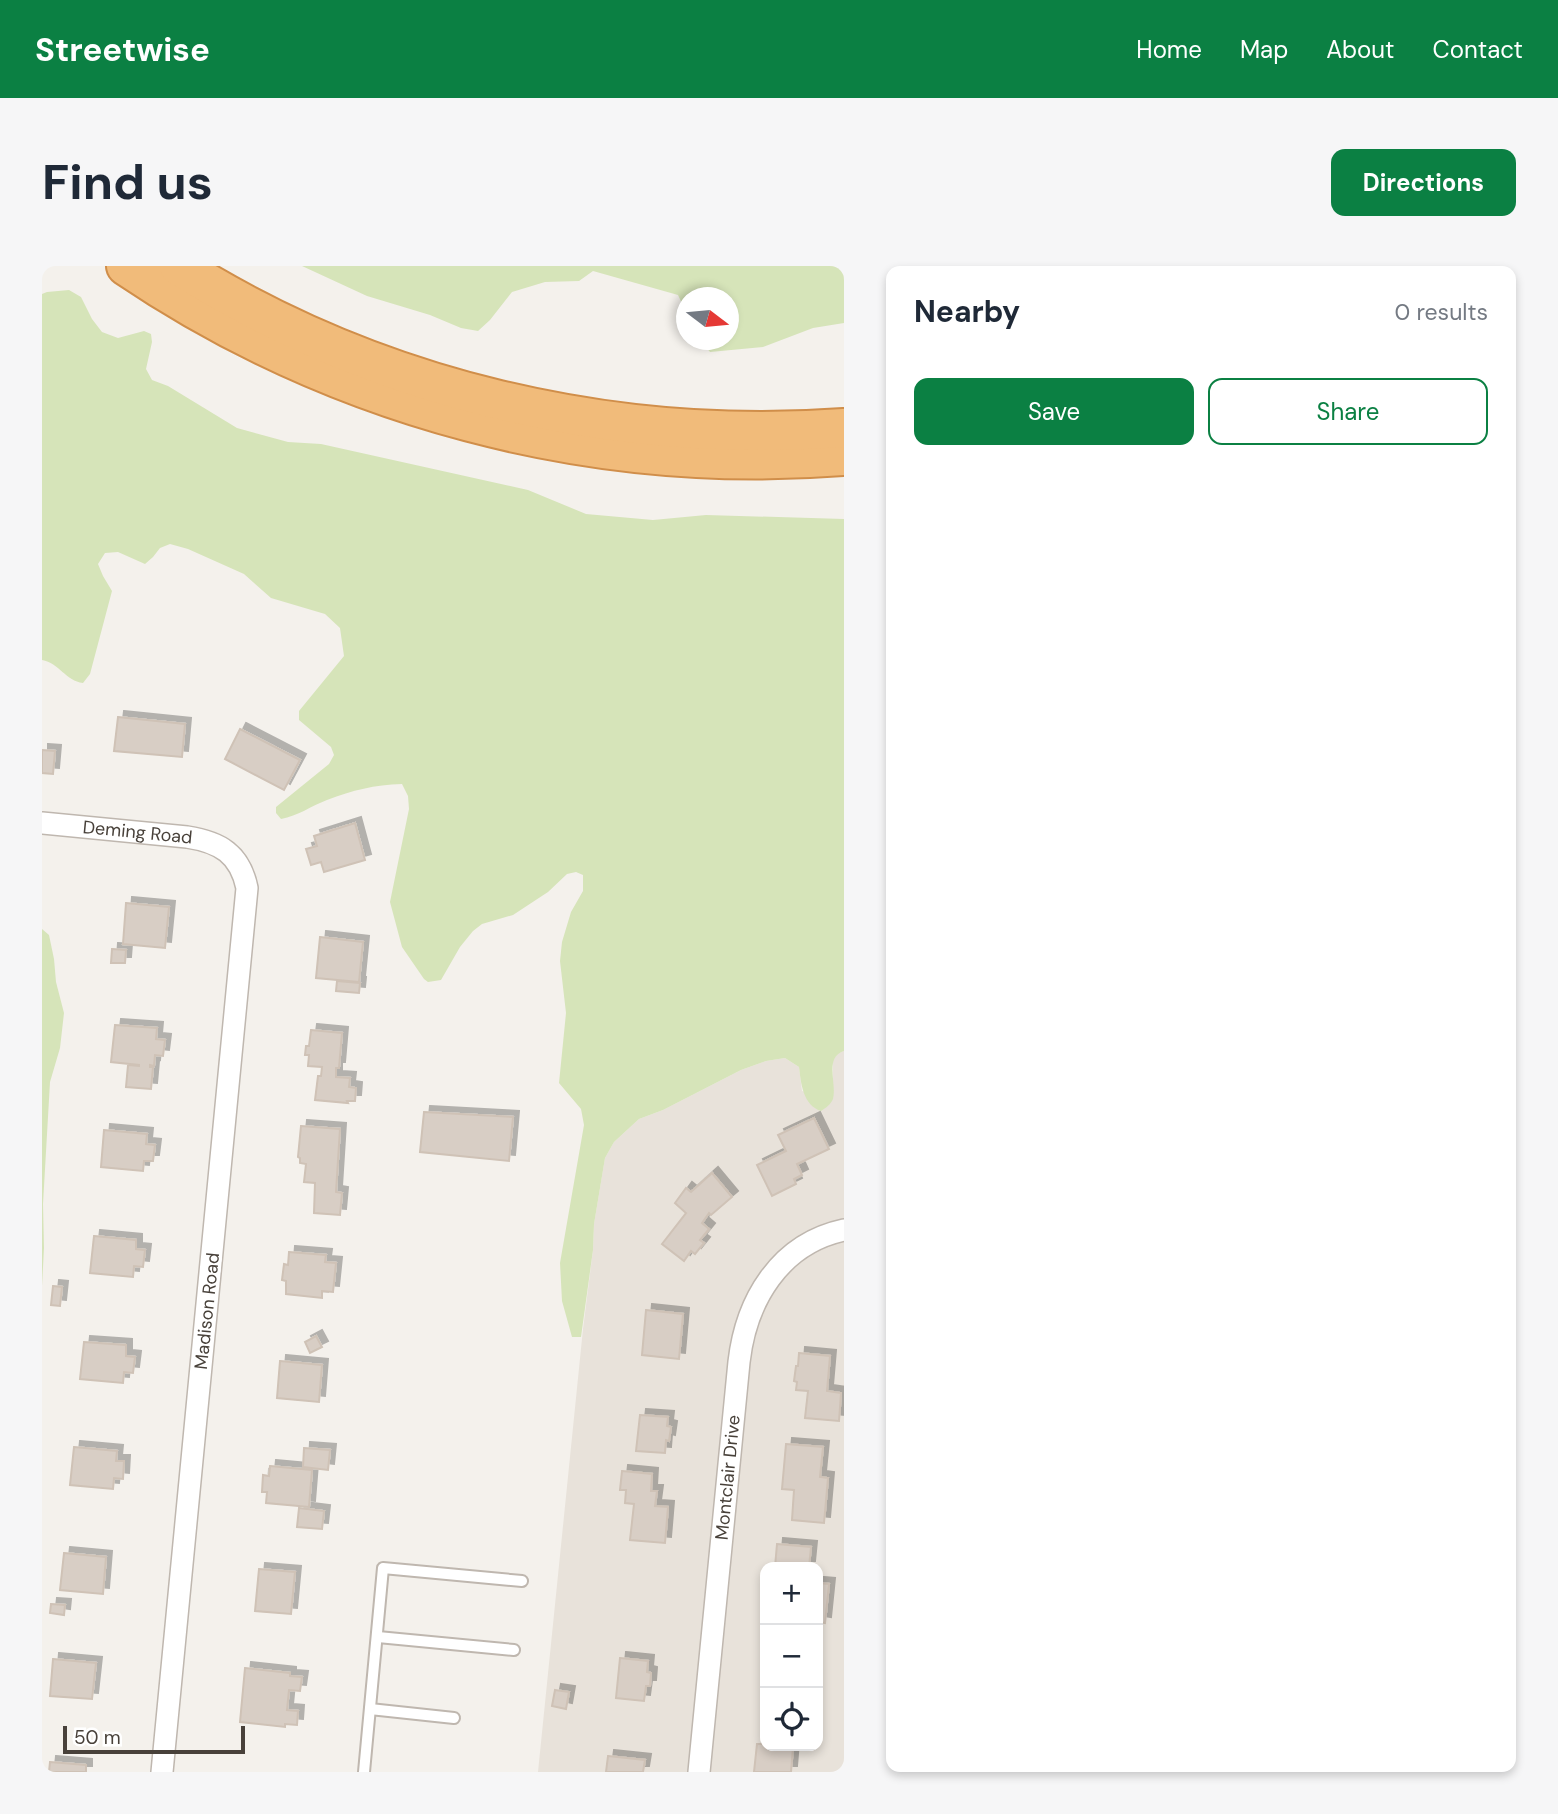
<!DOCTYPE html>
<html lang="en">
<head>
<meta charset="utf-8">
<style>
  body { margin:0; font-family:"DM Sans",sans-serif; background:#f6f6f7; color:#1f2937 }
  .controls { position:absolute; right:21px; bottom:21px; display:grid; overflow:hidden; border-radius:14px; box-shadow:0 4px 10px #0003 }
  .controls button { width:63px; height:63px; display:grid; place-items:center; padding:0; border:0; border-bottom:2px solid #e0e1e3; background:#fff; color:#1f2937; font:35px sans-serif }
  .compass { position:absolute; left:634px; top:21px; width:63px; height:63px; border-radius:50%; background:#fff; box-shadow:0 4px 10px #0003; rotate:106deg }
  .scale { position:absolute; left:21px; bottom:18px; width:182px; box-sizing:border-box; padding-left:7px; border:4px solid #48413a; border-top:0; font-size:19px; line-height:24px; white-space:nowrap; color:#48413a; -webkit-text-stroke:5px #fff; paint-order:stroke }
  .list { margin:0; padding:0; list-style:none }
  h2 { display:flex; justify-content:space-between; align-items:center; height:91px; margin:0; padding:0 28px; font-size:30px }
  h2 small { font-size:23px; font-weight:400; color:#747a83 }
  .actions { display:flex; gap:14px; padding:21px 28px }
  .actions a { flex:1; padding:16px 0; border:2px solid #0b8043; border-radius:14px; text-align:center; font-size:24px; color:#0b8043 }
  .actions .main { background:#0b8043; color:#fff }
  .icon { flex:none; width:38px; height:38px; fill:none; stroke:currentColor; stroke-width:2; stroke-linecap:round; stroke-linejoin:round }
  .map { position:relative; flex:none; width:802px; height:1506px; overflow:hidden; border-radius:14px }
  header { display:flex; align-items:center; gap:42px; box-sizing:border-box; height:98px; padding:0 35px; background:#0b8043; color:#fff }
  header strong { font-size:33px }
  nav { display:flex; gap:38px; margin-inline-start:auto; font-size:24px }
  .intro { display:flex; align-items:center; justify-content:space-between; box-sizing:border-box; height:168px; padding:0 42px }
  h1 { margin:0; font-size:49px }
  .button { padding:18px 32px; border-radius:14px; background:#0b8043; color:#fff; font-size:24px; font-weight:700 }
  main { display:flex; gap:42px; padding:0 42px }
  aside { flex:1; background:#fff; border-radius:14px; box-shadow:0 4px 10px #0003 }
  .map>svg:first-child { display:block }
  .residential { fill:#e8e2da; fill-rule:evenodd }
  .green { fill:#d6e4b9 }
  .building { fill:#d8cec5; stroke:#cfc2b6; stroke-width:2; filter:url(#shadow) }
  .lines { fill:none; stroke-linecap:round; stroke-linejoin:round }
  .service-casing { stroke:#bfb7af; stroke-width:14 }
  .minor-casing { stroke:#bfb7af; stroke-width:24 }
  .motorway-casing { stroke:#d08e4a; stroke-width:42 }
  .service { stroke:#fff; stroke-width:10 }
  .minor { stroke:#fff; stroke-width:21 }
  .motorway { stroke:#f1bb7a; stroke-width:38 }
  .labels { text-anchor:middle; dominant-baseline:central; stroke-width:6; stroke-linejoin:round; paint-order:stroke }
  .street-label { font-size:18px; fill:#48413a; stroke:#fff }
</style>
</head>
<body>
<header>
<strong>Streetwise</strong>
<nav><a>Home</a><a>Map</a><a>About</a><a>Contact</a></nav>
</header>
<div class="intro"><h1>Find us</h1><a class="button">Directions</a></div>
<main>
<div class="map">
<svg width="802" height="1506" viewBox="0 0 802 1506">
  <defs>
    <filter id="shadow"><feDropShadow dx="6" dy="-6" stdDeviation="0" flood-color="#0004"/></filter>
  </defs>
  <rect width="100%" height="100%" fill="#f4f1ec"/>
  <!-- residential -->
  <path class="residential" d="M802,785v721h-306l45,-443 10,-79 1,-26 11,-66 9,-16 25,-23 24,-9 78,-40 25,-9 19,-3 14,9 3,24 31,8v-39l5,-7zM723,1301h53v179h-53z"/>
  <!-- green -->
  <g class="green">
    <polygon points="260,0 802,0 802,57 771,62 721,81 668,86 658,74 687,74 687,32 645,32 644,46 636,29 551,5 537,15 503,16 470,26 448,54 436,65 419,62 388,49 325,30"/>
    <path d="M27,24l12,7 11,22 10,13 16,6 26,-7 7,3 1,8 -6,27 6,11 16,6 69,42 51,14 33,2 207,46 58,24 67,6 53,-5 138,4v532c-20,6 -7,32 -11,48 -2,5 -7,9 -12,12 -18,-6 -20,-27 -22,-44l-14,-9 -19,3 -25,9 -78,40 -24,9 -25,23 -9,16 -11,66 -1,26 -12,87h-9l-10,-36 -2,-38 24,-138 -3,-16 -22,-26 7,-70 -6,-52 2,-19 9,-30 12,-21v-16l-7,-3 -9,2 -19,18 -35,23 -31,9 -9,7 -13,16 -19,33 -13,2 -4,-3 -22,-32 -12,-45 19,-93 -1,-13 -6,-12c-28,1 -49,6 -75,16 -16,6 -29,16 -46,19l-5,-6v-6l53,-43 5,-9 -3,-8 -32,-27v-9l45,-55 -4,-28 -15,-14 -54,-16 -27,-24 -56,-25 -18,-5 -10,4 -7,9 -8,7 -27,-12 -13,1 -7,11 5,12 9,15 -22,83 -7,9c-17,-2 -24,-20 -41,-23v-366l5,-2z"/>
    <polygon points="0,663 7,669 12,693 14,716 22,747 18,782 8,816 1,938 2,982 0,1020"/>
  </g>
  <!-- building -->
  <g class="building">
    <polygon points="76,451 143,458 140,491 72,485"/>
    <polygon points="198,463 258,494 242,524 183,493"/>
    <polygon points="0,484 13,485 11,508 0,507"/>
    <polygon points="313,557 323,594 282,606 279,596 269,599 264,583 275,580 272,570"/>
    <polygon points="84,637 127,641 123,682 81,678"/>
    <polygon points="278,671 321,676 317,716 274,712"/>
    <polygon points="70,683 84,684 83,697 69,697"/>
    <polygon points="295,715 318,717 317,727 294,725"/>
    <polygon points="73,759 115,762 114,773 123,774 121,790 113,789 112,800 108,799 108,801 111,801 109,823 84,821 86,799 97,800 97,799 69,796"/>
    <polygon points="269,764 300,767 297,802 294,802 294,811 308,812 307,821 314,822 313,835 305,835 306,837 273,834 276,810 279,810 280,801 266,800 267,789 263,789 264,780 267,780"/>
    <polygon points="382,846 471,851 467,895 378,886"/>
    <polygon points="772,852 787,883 755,898 760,909 752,913 754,918 730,930 715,899 744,885 736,869"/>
    <polygon points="259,860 298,863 294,926 300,927 298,949 272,947 273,917 262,916 264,898 258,897 258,892 256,891"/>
    <polygon points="62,864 105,868 104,878 113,879 111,895 102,895 101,905 59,901"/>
    <polygon points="670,907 690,931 669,949 667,947 660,957 667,963 658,974 662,977 653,988 649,985 642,995 620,978 644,947 633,937 644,922 649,926"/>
    <polygon points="52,970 94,974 94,983 103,984 101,1001 92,1000 91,1011 48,1007"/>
    <polygon points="247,986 284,989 283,996 294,997 291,1026 280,1025 280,1032 244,1028 244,1015 240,1014 242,998 246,999"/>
    <polygon points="11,1020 20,1021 18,1040 9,1039"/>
    <polygon points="604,1044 641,1048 637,1093 600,1089"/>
    <polygon points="274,1070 280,1081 268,1087 263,1076"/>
    <polygon points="42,1076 84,1079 84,1090 93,1091 91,1107 82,1106 81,1117 38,1113"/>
    <polygon points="757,1087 788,1090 785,1125 799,1127 797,1155 763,1152 766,1125 754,1124 755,1116 752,1115 754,1100 756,1100"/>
    <polygon points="238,1095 280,1099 277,1136 235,1132"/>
    <polygon points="598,1149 626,1151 625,1160 629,1161 627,1175 624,1174 623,1187 594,1185"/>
    <polygon points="744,1178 781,1181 778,1211 786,1212 782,1257 750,1254 752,1224 740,1223"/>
    <polygon points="32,1181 75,1185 74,1195 82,1195 81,1213 72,1212 71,1223 28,1219"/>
    <polygon points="262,1182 288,1184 286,1204 261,1201"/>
    <polygon points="228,1200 270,1204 267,1241 224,1237 225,1226 220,1226 221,1209 227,1210"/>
    <polygon points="580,1205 610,1208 609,1225 615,1225 613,1240 626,1241 623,1277 588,1274 592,1238 583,1237 584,1224 578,1224"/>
    <polygon points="257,1242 282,1245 280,1263 255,1261"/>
    <polygon points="735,1278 769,1281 767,1301 733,1301"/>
    <polygon points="22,1287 64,1291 61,1328 18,1324"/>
    <polygon points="217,1303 253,1306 249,1348 213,1345"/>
    <polygon points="776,1317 787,1318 783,1357 776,1356"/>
    <polygon points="9,1338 23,1339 22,1349 8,1347"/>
    <polygon points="578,1392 606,1395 605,1406 609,1407 608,1420 604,1420 602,1435 574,1432"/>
    <polygon points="11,1393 54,1397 50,1433 8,1430"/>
    <polygon points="203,1402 248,1407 248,1410 260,1411 258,1425 247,1424 245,1444 256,1445 255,1459 243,1458 243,1461 198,1456"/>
    <polygon points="513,1424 527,1426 524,1443 510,1440"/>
    <polygon points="715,1478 723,1478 723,1480 751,1481 749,1506 712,1506"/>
    <polygon points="566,1490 603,1494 601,1506 564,1506"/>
    <polygon points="8,1496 44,1499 44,1506 7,1506"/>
  </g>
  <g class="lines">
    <!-- service casing -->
    <g class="service-casing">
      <g id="service">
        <polyline points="336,1371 472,1384"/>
        <polyline points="328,1443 412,1452"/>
        <polyline points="322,1506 341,1302 480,1315"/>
      </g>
    </g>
    <!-- minor casing -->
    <g class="minor-casing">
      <g id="minor">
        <path id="s1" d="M0,557l145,14c33,5 53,17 60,51l-85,884"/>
        <path id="s2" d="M657,1506l40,-410c7,-61 40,-118 105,-132"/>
      </g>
    </g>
    <!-- motorway casing -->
    <g class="motorway-casing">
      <g id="motorway">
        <path d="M84,0c210,142 465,210 718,190"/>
        <path d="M137,0c198,124 433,179 665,162"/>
      </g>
    </g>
    <!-- service -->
    <use href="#service" class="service"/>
    <!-- minor -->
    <use href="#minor" class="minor"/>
    <!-- motorway -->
    <use href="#motorway" class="motorway"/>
  </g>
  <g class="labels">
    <!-- street labels -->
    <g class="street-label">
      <text stroke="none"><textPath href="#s1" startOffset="96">Deming Road</textPath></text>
      <text transform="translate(165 1045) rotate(-84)">Madison Road</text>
      <text stroke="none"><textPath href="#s2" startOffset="296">Montclair Drive</textPath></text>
    </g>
  </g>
</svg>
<div class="controls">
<button>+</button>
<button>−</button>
<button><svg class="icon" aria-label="locate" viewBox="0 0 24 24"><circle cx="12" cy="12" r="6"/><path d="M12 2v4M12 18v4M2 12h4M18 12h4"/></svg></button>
</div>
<svg class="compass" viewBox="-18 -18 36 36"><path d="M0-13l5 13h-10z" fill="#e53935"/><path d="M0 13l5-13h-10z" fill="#747a83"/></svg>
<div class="scale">50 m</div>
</div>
<aside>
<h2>Nearby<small>0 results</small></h2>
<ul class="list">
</ul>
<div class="actions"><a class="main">Save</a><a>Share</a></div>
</aside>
</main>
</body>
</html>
